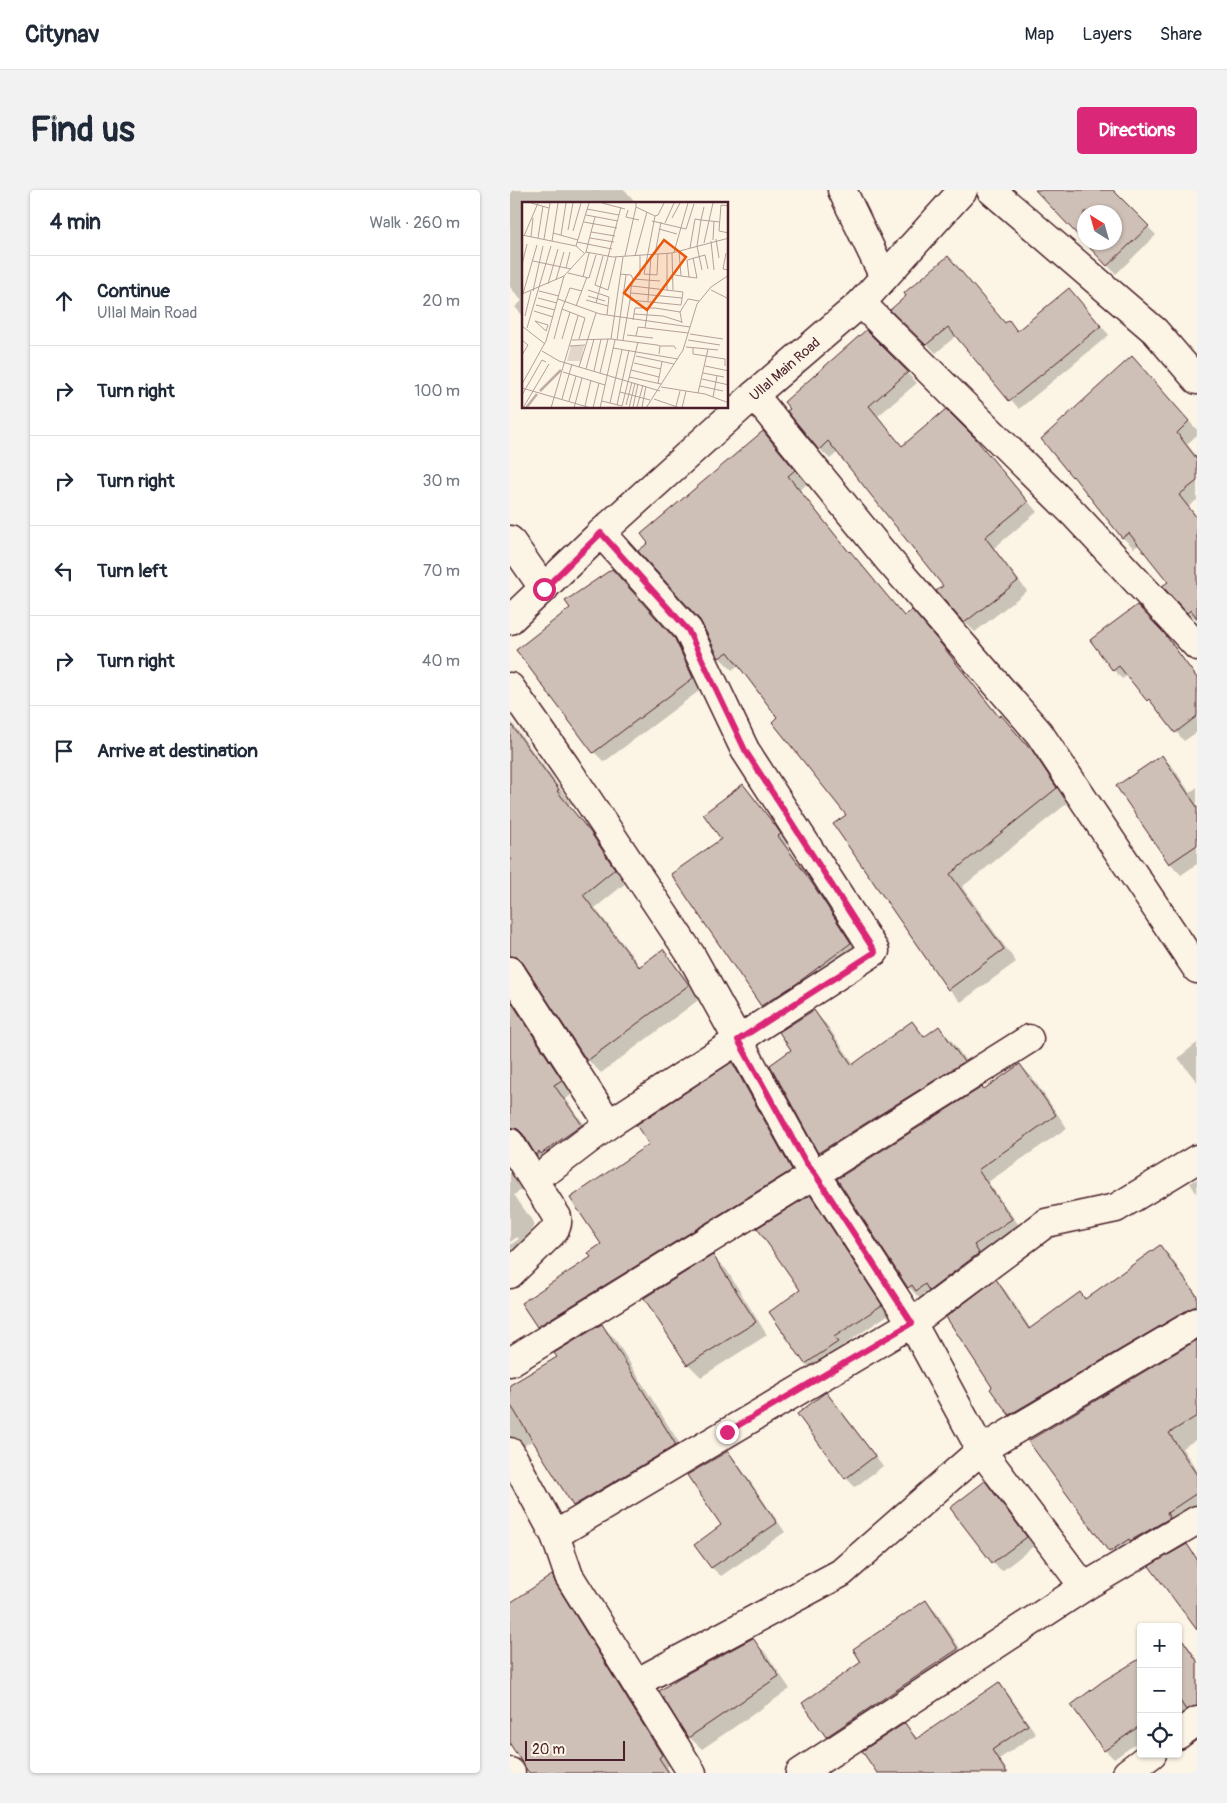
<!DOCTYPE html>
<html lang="en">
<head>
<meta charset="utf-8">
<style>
  body { margin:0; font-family:Pangolin,sans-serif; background:#f2f2f3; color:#1f2937 }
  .controls { position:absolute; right:15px; bottom:15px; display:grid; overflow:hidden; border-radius:5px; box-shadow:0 1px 4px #0004 }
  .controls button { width:45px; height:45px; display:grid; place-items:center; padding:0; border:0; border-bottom:1px solid #e0e1e3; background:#fff; color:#1f2937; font:25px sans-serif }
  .compass { position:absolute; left:567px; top:15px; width:45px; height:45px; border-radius:50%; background:#fff; box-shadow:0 1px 4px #0004; rotate:323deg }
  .scale { position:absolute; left:15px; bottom:12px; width:100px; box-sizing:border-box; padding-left:5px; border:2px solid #4a1f2b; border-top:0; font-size:14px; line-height:18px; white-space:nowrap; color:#4a1f2b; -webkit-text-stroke:4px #fcf5e5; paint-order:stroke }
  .stop { position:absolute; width:15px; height:15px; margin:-11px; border:4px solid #db2777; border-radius:50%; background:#fff }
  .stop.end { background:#db2777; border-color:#fff; box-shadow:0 1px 5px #0008 }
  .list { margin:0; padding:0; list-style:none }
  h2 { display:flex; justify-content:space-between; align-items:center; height:65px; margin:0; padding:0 20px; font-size:21px }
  h2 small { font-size:16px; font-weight:400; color:#747a83 }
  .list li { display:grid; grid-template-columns:32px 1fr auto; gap:15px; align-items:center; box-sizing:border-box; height:90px; padding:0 20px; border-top:1px solid #e0e1e3 }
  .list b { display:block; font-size:19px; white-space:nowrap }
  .list p { margin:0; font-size:16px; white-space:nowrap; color:#747a83 }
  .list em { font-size:16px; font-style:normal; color:#747a83 }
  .icon { flex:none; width:28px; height:28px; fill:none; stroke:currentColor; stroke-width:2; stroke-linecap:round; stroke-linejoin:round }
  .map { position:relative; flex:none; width:687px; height:1583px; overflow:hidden; border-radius:5px }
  header { display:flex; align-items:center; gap:30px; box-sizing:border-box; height:70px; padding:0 25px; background:#fff; border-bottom:1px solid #e0e1e3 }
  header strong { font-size:24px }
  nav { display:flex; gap:28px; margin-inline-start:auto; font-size:18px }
  .intro { display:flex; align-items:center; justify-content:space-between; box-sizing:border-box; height:120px; padding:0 30px }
  h1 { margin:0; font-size:35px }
  .button { padding:12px 22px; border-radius:5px; background:#db2777; color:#fff; font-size:18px; font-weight:700 }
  main { display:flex; gap:30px; padding:0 30px }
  aside { flex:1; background:#fff; border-radius:5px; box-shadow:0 1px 4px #0004 }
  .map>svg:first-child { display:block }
  .shadow { fill:#0003 }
  .building { fill:#cfc0b7; stroke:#4a1f2b; fill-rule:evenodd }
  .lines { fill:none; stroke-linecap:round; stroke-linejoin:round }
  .street-casing { stroke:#4a1f2b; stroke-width:31 }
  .secondary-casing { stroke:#4a1f2b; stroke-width:31 }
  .street { stroke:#fcf5e5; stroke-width:28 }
  .secondary { stroke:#fcf5e5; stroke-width:28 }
  .route { stroke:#db2777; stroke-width:6 }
  .labels { text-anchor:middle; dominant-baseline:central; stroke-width:5; stroke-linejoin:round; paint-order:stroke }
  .street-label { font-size:14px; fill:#4a1f2b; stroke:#fcf5e5 }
  .inset-river { fill:none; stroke:#c0aca5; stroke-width:2.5 }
  .inset-road { fill:none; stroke:#b59f9b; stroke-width:1 }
  .view { fill:#e8590c; fill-opacity:0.15; stroke:#e8590c; stroke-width:2.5 }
  .inset-edge { fill:none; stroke:#4a1f2b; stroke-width:2.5 }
</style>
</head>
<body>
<header>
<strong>Citynav</strong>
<nav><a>Map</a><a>Layers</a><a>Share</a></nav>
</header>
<div class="intro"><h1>Find us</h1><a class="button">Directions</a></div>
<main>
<aside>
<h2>4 min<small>Walk · 260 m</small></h2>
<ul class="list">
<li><svg class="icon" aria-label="ahead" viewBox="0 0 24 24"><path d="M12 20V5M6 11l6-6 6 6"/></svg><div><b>Continue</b><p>Ullal Main Road</p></div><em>20 m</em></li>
<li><svg class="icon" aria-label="right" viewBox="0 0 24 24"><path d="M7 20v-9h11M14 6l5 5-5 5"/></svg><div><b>Turn right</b></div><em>100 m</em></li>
<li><svg class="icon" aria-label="right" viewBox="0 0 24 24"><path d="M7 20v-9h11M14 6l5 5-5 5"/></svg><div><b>Turn right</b></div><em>30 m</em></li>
<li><svg class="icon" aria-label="left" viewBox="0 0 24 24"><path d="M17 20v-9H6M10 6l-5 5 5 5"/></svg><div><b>Turn left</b></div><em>70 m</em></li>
<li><svg class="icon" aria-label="right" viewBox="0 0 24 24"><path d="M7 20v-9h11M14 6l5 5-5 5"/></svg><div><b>Turn right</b></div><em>40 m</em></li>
<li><svg class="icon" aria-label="arrive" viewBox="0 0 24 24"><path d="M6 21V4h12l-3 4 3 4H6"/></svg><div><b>Arrive at destination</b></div></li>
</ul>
</aside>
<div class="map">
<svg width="687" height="1583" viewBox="0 0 687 1583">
  <rect width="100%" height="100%" fill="#fcf5e5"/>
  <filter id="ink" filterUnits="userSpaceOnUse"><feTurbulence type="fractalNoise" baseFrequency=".02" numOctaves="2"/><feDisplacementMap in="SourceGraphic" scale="10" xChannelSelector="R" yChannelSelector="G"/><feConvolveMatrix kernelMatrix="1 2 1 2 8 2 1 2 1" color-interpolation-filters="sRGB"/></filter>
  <g filter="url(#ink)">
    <!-- shadow -->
    <g class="shadow">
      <polygon points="0,0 115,0 127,14 14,14 14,127 5,117 12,111 0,97"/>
      <polygon points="526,0 602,0 646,45 606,84 575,52 604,52 604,22 574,22 574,52 557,34 558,32"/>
      <polygon points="559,99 599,145 509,219 447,145 426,163 382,120 496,134 499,132 508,142"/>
      <polygon points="356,142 407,193 368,226 393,257 436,221 475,260 527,322 484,358 517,401 465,442 455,432 435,396 328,262 320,269 310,259"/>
      <polygon points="633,179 687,240 687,245 677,254 687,267 687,310 679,316 687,327 687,431 678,422 660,392 630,354 624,358 613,348 573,297 563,286"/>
      <polygon points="253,243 266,255 297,294 290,300 340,363 352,375 395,427 414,435 444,469 490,527 504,539 532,572 559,612 452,697 506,772 451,812 439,799 337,626 229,475 222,480 210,468 191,429 140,353"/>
      <polygon points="112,390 175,460 193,498 94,572 84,562 61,418"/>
      <polygon points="636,425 662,453 687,487 687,542 674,551 618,485 612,489 604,480"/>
      <polygon points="0,530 61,613 59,615 94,657 117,692 85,718 131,777 152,761 165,774 191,808 91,883 78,870 19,779 13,778 0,785"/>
      <polygon points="651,566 663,577 680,603 687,597 687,674 671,685 660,673"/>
      <polygon points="233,595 241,604 275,648 278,653 276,655 309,700 349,762 261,824 252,816 163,684 213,649"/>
      <polygon points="0,805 64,903 56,909 84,948 40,978 28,966 19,951 12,950 0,958"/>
      <polygon points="303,821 316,834 344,874 402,832 416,847 429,838 441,850 465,884 322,975 310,963 261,875 282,860"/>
      <polygon points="687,853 687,892 668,868"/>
      <polygon points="222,874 231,882 289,988 36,1144 28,1136 92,1054 140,954"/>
      <polygon points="510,875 522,887 557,938 478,992 513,1041 418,1112 413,1107 410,1109 399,1097"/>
      <polygon points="0,977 14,998 4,1005 24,1033 15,1064 0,1075 0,1055 9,1049 7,1047 0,1052"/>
      <polygon points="687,989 687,1004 680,993"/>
      <polygon points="300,1007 309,1016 379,1124 332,1156 335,1161 305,1182 296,1174 261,1122 292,1101"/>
      <polygon points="650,1057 659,1065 687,1105 687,1128 509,1233 500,1224 484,1197 486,1091 495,1100 521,1139 570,1103 576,1110"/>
      <polygon points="203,1067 216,1079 257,1145 191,1187 178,1174 136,1108"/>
      <polygon points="92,1135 105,1149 179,1269 77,1329 64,1316 23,1250 0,1265 0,1197 48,1167"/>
      <polygon points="687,1152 687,1249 672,1258 687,1280 687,1327 614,1375 600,1361 519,1251"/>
      <polygon points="316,1204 325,1212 373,1276 345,1297 336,1288"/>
      <polygon points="218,1262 226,1271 275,1342 211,1386 202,1378 185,1355 213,1335"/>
      <polygon points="475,1293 483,1301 524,1356 492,1381 483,1373 442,1318"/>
      <polygon points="42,1387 51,1396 54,1405 160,1574 157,1577 161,1583 20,1583 0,1552 0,1414"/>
      <polygon points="416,1412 427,1423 458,1471 328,1558 317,1546 293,1514 353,1472"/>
      <polygon points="669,1447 678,1456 687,1469 687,1524 668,1531"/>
      <polygon points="242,1450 255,1462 280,1499 192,1559 179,1547"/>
      <polygon points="631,1470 631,1550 604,1569 595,1560 563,1515"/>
      <polygon points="488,1493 497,1502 526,1544 489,1569 499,1583 369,1583 395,1535 408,1549"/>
    </g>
    <!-- building -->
    <g class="building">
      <path d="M525,0h78l36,36 -42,40zM574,22h30v30h-30z"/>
      <polygon points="438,66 495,133 499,130 507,141 559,98 591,136 499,211 438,137 416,155 380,120 396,106 394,103"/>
      <polygon points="356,140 398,182 359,216 392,256 436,219 465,248 518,312 475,347 508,391 454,433 426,401 433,396 318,251 309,260 277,221 280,219 274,212"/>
      <polygon points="622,166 679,231 667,243 687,269 687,291 669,305 687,328 687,428 681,420 677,423 652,396 658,392 619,343 612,348 563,286 562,287 531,249"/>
      <polygon points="253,241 285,280 278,286 339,362 340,361 394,426 402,420 431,454 489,527 491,525 519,558 520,557 547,598 440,684 494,759 438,800 323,634 336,625 262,532 267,527 218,462 209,468 190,430 128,361 138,353 131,344"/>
      <polygon points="102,379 165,449 183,488 83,563 6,460 60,418 55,411"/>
      <polygon points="627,415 654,443 687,488 687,526 665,543 639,509 637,511 609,476 603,481 580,450"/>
      <polygon points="0,533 49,600 47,601 81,643 105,679 73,705 129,777 153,759 179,795 77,871 13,773 8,767 0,766"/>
      <polygon points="652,565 687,617 687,655 659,674 606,596"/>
      <polygon points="233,594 267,638 271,644 268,646 300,690 341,753 286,794 251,816 161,684 211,649 193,624"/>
      <polygon points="0,810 52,890 44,895 72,935 31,964 29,961 27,967 13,944 8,939 0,937"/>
      <polygon points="304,820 342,875 402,831 414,847 429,836 454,872 308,963 260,875 281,860 269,842"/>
      <polygon points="222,872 282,980 27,1137 11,1113 81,1067 78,1063 91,1054 60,1008 139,954 126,935"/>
      <polygon points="510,874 546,925 468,980 502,1029 464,1055 469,1063 419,1101 415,1094 406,1101 402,1095 398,1098 327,989 472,897 474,899"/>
      <polygon points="300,1005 372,1115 324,1147 328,1152 295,1174 259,1122 290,1100 247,1038"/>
      <polygon points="650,1055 687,1106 687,1116 679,1119 499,1225 480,1199 482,1197 436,1127 486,1089 519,1139 570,1102 575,1109"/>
      <polygon points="203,1065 246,1132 177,1175 134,1108"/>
      <polygon points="92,1134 166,1255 63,1316 0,1214 0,1195 47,1167 44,1163"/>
      <polygon points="687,1150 687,1226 659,1243 687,1285 687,1303 657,1323 660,1328 620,1351 619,1349 599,1362 518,1251"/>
      <polygon points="316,1202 365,1266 335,1289 287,1224"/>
      <polygon points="218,1261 267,1333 201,1378 184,1355 211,1335 177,1285"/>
      <polygon points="475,1291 517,1347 482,1373 440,1318"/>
      <polygon points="677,1354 687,1369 687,1440 639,1376"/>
      <polygon points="42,1385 46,1394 152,1565 149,1568 159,1583 19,1583 0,1554 0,1413"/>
      <polygon points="416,1410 448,1459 316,1547 292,1513 351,1472 343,1459"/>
      <polygon points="669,1444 687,1471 687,1516 676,1520 668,1508"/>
      <polygon points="243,1448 269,1486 178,1548 149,1501 169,1488"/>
      <polygon points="631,1468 631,1535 594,1561 561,1515 593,1491"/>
      <polygon points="489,1492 518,1535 482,1560 497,1583 367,1583 352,1561 395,1533 406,1549"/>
    </g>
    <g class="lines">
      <!-- street casing -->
      <g class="street-casing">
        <g id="street">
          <polyline points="332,0 374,87"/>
          <polyline points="481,0 645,141 687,190"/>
          <polyline points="351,113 564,324 687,456"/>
          <polyline points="244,205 377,368 529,543 687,779"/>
          <polyline points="0,350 34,399"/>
          <polyline points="0,497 56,577 181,765 296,973 305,984 402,1133 471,1260 574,1397"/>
          <polyline points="0,781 99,934 365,761 235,560 178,440 91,343"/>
          <path d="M0,953l47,74c1,8 -1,11 -6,17l-41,40"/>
          <polyline points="40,979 99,934"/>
          <polyline points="0,1172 305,984 519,849"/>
          <polyline points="0,1262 45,1345 59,1386 182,1583"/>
          <polyline points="45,1345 402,1133 536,1033 606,1018 687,969"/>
          <polyline points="126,1493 331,1383 471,1260 687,1132"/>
          <polyline points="668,1545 687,1531"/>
          <polyline points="0,1582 1,1583"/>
          <polyline points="290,1583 574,1397 687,1330"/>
          <polyline points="617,1583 642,1564"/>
        </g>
      </g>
      <!-- secondary casing -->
      <g class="secondary-casing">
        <polyline id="secondary" points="0,430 91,343 244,205 351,113 453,0"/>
      </g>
      <!-- street -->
      <use href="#street" class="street"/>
      <!-- secondary -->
      <use href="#secondary" class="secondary"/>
    </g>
  </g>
  <g class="lines" filter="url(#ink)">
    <!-- route -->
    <polyline class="route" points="34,399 91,343 178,440 235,560 365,762 228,850 296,973 305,984 402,1133 217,1242"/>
  </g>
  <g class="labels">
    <!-- street labels -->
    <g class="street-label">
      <text transform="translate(275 179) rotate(-41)">Ullal Main Road</text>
    </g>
  </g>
  <!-- overview -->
  <g transform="translate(12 12)">
    <rect width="206" height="206" fill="#fcf5e5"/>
    <path d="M49,144h13l-3,15h-14z" fill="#e2d5ca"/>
    <path class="inset-river" d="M18,189l21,-21M4,206l11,-14"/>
    <path class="inset-road" d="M9,1l18,5M80,1l23,6M114,1v4l19,9 3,-1 6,-12M207,4l-8,-1 -2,26 10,2M65,7l32,6M106,8l-2,7 13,3M64,13l32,6M133,14l-11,58 13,1 1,-21M150,16l8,-15M130,19l34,8 8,-25M62,20l33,6M143,21l9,-20M137,27l18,5M46,28l5,-27M51,29l8,-28M69,30l4,-15M31,31l25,7M0,33l54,11 8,7M39,33l5,-32M2,34l14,-33M9,35l2,-19M16,36l5,-32M68,36l24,4M22,37l6,-36M194,37l3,19M191,38l1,-19M30,39l6,-38M189,39l3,29M55,40l35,7M182,41l9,-40M54,44l13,-43M168,46l5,-29 6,1 3,-13M64,50l5,-20 24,4M152,50l14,-49M150,51l1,37M204,51l-3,16 6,1M133,52l6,-32M81,54l-8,29 13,5 8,-33M103,54l11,-49M113,54l12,-44M11,59l38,8M0,63l5,-21M44,66l4,-16M180,68l-5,-24 4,-26 19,2M46,71l21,5 7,-23M98,72l11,1 2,4M153,73l6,1 -2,-25M114,74l4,-1v-20M159,74l16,2 -4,-20M61,75l6,-24M167,75l-2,-17 18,-5 3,14M34,78l8,-28M26,82l10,-35M110,84l51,6 -2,13 -51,-5 1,-12 2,-9 27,2M66,88l21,7 -2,18M145,88v-37M189,88l18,9M11,89l10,-45M17,89l20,5M109,91l51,5M0,92l42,-18 22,-24 27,5 59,-4 57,-15M66,94l17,5M0,95l15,-52M16,96l19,5M36,97l42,15 90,13M64,98l22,6M126,99l3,-46M74,101l25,-96M14,103l19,5M54,104l11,-29M12,109l19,6M158,110l8,-13 11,2M112,112l29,2 19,6M3,114l6,-25M111,118l2,-12h20l25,4 2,11M13,119l13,4 -2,6zM0,124l23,18M5,126l24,-82M123,126l3,-20M168,132l33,5M105,133l26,3M114,134l2,-9 50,6M32,137l8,-30M40,137l8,-27M57,137l6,-21 -23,-9 8,-21 12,3M89,137l12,-82M0,138l6,5 -6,10M50,138l39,-1 46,6 3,1 -1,8M95,138l9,-65M101,138l7,-40M166,138l32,5M48,144l15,-1M138,144h14l2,3M164,145l32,3M91,146l65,11M171,146v6l32,5v7M20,149l17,10 101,30M114,154l38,8M112,161l27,6M183,164l24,5M57,165l17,-54M64,167l8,-30M109,168l28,7M72,169l7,-32M41,170l42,13M78,171l8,-34M181,171l21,4M107,175l32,7M180,177l27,6M136,181l4,-21M0,182l24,-43 18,-65M178,184l23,5M139,185l44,7 24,9M0,186l69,20M98,190l30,8M176,191l10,-44M0,193l20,-35 4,2M191,195l4,-21M40,197l10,-35M132,197l26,9M47,199l7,-25M80,199l20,5 16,-64M88,201l12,-53M95,203l12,-55M104,203l6,-23M63,204l6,-26M154,204l4,-15M111,205l5,-23M115,205l6,-22M120,205l4,-21M1,206l26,-44M29,206l27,-92M52,206l8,-30M71,206l6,-25M78,206l15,-68M107,206l6,-25M124,206l37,-58 14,-46 14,-17 18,-12M160,206l4,-17"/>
    <path class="view" d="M142,38l22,17 -39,53 -23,-17z"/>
    <rect width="206" height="206" class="inset-edge"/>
  </g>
</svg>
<div class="controls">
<button>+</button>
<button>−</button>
<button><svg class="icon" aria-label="locate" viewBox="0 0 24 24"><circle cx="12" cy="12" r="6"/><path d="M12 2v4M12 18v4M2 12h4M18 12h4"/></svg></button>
</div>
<svg class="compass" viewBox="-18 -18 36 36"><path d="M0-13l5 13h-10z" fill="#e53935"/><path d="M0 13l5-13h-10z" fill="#747a83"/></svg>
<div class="scale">20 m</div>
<div class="stop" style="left:34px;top:399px"></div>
<div class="stop end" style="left:217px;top:1242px"></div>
</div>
</main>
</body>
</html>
